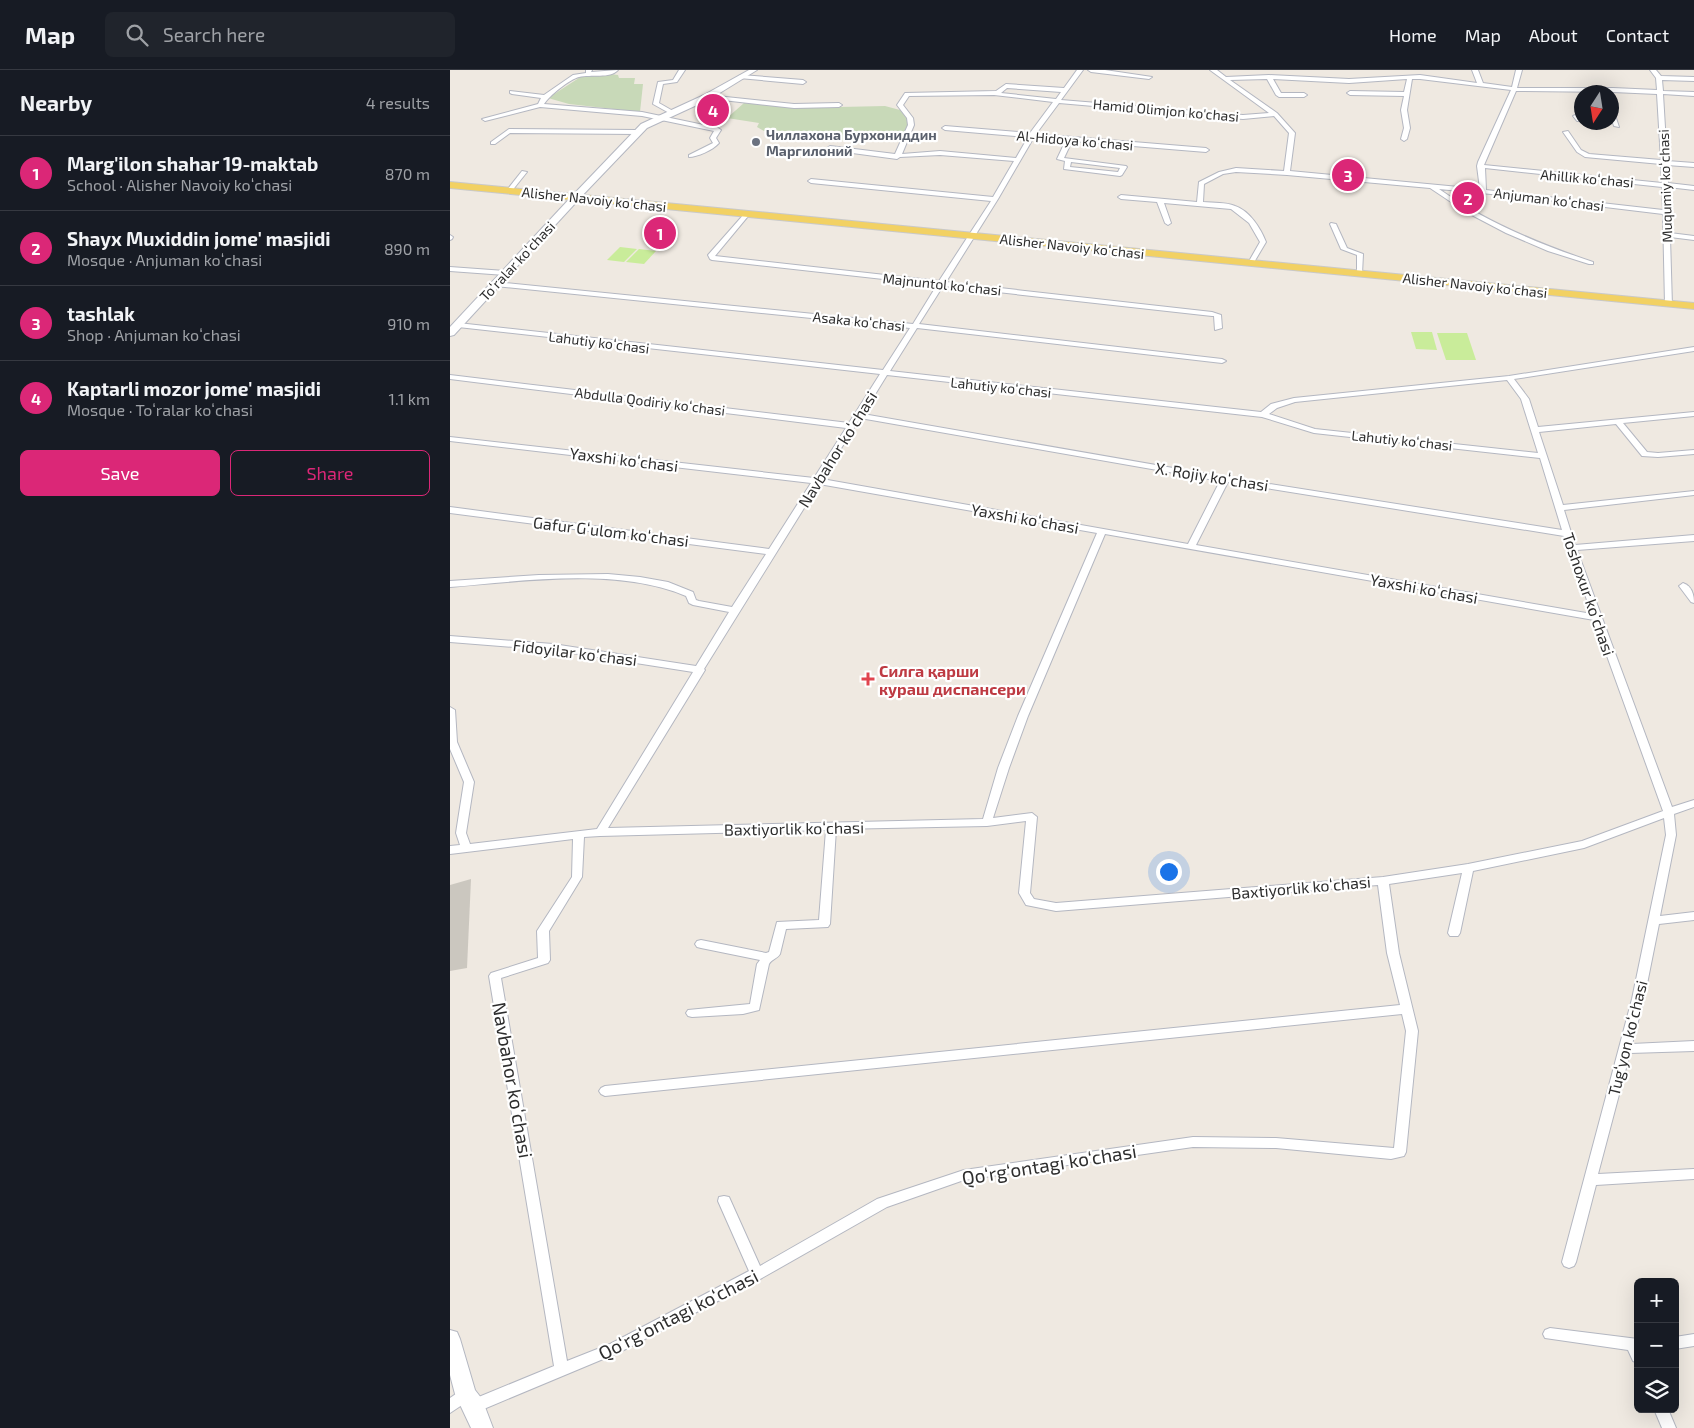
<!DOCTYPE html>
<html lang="en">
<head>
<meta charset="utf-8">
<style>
  body { margin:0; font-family:"Exo 2",sans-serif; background:#20242c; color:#f1f3f6 }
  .controls { position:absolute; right:15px; bottom:15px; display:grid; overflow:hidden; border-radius:8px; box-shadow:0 5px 20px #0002 }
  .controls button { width:45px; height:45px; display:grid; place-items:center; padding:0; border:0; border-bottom:1px solid #363941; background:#171b24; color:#f1f3f6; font:25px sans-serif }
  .compass { position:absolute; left:1124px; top:15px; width:45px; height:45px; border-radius:50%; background:#171b24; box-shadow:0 5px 20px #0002; rotate:192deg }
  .you { position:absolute; left:718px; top:801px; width:18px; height:18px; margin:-12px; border:4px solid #fff; border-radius:50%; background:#1a73e8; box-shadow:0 0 0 8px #1a73e833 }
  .badge { display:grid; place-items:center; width:32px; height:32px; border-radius:50%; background:#db2777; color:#fff; font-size:16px; font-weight:700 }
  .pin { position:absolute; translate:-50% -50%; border:2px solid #fff; box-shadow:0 1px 5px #0006 }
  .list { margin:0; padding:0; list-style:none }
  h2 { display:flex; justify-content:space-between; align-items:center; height:65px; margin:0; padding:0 20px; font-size:21px }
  h2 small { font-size:16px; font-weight:400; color:#9ea1a6 }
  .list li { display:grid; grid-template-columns:32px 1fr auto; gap:15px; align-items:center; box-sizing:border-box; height:75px; padding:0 20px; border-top:1px solid #363941 }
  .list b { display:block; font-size:19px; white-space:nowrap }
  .list p { margin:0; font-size:16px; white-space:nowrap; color:#9ea1a6 }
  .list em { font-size:16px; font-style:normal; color:#9ea1a6 }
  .actions { display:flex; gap:10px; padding:15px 20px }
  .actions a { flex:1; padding:11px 0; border:1px solid #db2777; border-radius:8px; text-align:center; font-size:18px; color:#db2777 }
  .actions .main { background:#db2777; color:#fff }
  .icon { flex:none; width:28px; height:28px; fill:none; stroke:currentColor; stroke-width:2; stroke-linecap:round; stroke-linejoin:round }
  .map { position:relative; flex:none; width:1244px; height:1358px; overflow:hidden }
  header { display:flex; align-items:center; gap:30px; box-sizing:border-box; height:70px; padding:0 25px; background:#171b24; border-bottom:1px solid #363941 }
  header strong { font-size:24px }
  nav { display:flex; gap:28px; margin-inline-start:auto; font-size:18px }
  .search { width:350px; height:45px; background:#20242c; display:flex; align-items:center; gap:12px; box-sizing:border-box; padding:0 18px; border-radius:8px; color:#9ea1a6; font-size:19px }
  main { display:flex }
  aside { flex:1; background:#171b24 }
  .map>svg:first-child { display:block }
  .cemetery { fill:#c8d9b8 }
  .pitch { fill:#c9ec9a }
  .building { fill:#cbc7bf }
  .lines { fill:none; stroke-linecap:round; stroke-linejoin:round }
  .minor-casing { stroke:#b4b7c1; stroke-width:2 }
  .tertiary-casing { stroke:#b4b7c1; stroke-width:2 }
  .secondary-casing { stroke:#b4b7c1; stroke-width:2 }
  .primary-casing { stroke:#c9c9c9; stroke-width:2 }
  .minor { fill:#fff; fill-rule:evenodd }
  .tertiary { fill:#fff; fill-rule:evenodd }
  .secondary { fill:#fff; fill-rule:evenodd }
  .primary { fill:#f2d163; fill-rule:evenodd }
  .worship-dot { fill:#6b7280; stroke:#fff; stroke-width:2 }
  .health-dot { fill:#e0444e; stroke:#fff; stroke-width:2 }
  .labels { text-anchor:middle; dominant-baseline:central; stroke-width:4.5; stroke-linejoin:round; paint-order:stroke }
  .far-street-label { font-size:14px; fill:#2e2e2e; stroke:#fff }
  .far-worship-label { font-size:14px; font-weight:bold; fill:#5b616d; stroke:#fff; text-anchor:start }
  .street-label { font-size:16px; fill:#2e2e2e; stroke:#fff }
  .health-label { font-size:16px; font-weight:bold; fill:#be3a42; stroke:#fff; text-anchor:start }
  .near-street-label { font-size:19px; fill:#2e2e2e; stroke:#fff }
</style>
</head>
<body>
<header>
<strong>Map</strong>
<div class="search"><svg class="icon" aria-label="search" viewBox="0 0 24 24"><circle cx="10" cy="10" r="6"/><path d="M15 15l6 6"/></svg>Search here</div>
<nav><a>Home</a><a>Map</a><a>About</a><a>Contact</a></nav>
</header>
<main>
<aside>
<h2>Nearby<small>4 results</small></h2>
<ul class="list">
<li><span class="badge">1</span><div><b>Marg'ilon shahar 19-maktab</b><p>School · Alisher Navoiy koʻchasi</p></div><em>870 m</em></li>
<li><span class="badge">2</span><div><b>Shayx Muxiddin jome' masjidi</b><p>Mosque · Anjuman koʻchasi</p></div><em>890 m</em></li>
<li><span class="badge">3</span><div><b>tashlak</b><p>Shop · Anjuman koʻchasi</p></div><em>910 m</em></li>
<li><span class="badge">4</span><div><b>Kaptarli mozor jome' masjidi</b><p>Mosque · Toʻralar koʻchasi</p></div><em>1.1 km</em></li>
</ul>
<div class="actions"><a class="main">Save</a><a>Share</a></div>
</aside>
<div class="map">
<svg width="1244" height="1358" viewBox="0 0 1244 1358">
  <rect width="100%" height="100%" fill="#efe9e1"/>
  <!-- cemetery -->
  <g class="cemetery">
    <polygon points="160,4 168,5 169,8 185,8 184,14 193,14 190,42 119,34 98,28 132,6"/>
    <polygon points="294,33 344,38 435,36 450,40 459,51 451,72 378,70 378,67 345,61 314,61 307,57 309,53 277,48"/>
  </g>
  <!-- pitch -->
  <g class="pitch">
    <polygon points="170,177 187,179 174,192 157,190"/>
    <polygon points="189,179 206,181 194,194 176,192"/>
    <polygon points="961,262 982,262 987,280 966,279"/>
    <polygon points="987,263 1017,263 1026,290 996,290"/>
  </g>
  <!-- building -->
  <polygon class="building" points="21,809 17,898 0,901 0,815"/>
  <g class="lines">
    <!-- minor casing -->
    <g class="minor-casing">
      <g id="minor">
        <path d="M136,0h6l-1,2 27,-2c-8,9 -27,4 -39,7 -9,2 -30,19 -35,27l98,8 76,16 3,2 -5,8 3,5c-6,7 -22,14 -30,14v-2l24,-12 -3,-5 4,-7 -72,-15 -102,-9 -55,14 -3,-2 56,-15 3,-6 -29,-4 -2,-1v-2l34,4 29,-20 13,-2z"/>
        <polygon points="229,0 235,0 227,12 213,14 209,33 223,41 223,43 221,44 203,34 208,12 223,10"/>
        <path d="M627,0h6l-22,30 182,15 26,-2 -59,-43h7l9,7 43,-2 80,4 71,-4 57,8 -5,-13h6l5,13 29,4 4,-17h6l-5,18h96l44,2 -1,-12 -6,-8h6l5,6 33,1v4l-32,-1 1,11 31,1v4l-31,-2 4,67 27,2v4l-27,-2 1,18 26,3v4l-26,-3 2,46 24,3v4l-24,-3 2,69 -7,-2 -2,-90 -141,-17 -83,-8c47,33 100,55 154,73v2h-4l-41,-13 -42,-18 -40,-21 -36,-24 -143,-13 -51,-3 -13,2 -19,10 -1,18c10,1 23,0 32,4 15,5 26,23 31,36l-13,22h-4l-1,-1 12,-21 -11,-19 -18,-14 -67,-6 7,20 -3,2 -3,-2 -8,-21 -36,-3 -3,-2 3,-2 76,7 2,-20 20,-10 17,-4 48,3 5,-38 -15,-17 -31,3 -184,-16 -23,31 170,14 3,2 -3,2 -134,-11 -8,17 62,8 1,1 -5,8 -2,1 -56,-7 1,-8 -8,-2 9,-19 -32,-3 -36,62 -52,83 266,30 9,3 1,13 -7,2 -1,-14h-2l-269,-30 -24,38 303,35 4,2 -4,2 -305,-35 -27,43 371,41 10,-8 23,-6 215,-22 185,-29v4l-180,28 15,20 9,28 156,-15v4l-71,7 24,29 11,1 36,-3v4l-36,3 -16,-1 -26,-32 -77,8 24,73 131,-14v4l-130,15 11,35 119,-10v6l-117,9 95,257 22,-7v7l-20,7 2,21 -16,81 34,-4v8l-35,4 -15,75 -12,45 62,-3v10l-64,2 -32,121 96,-5v10l-98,6 -20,77 -2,4 -5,2 -5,-2 -2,-4 70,-263 34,-164 -2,-17 -80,30 -111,23 -13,62 -2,3h-8l-2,-3 14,-60 -73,11 10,69 19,78 -12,121 -2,4 -13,3 -115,-11 -83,-1 -229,33 -77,27 -125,71 -142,74 -141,59 -5,2 -5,-2 -2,-5 2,-5 85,-35 -65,-390 2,-3 47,-15 -1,-27 35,-54 1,-38 -123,15v-8l10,-1 -4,-12 8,-51 -14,-33v-42l5,3 2,32 17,40 -8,51 4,11 127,-15 96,-157 -140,-22 -103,-8v-6l103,8 143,22 33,-54 -36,-7 -4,-2 -3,-7c-69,-29 -163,-15 -236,-9v-6l89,-6 69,-1 32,3 28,5 25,10 3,8 3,1 33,6 34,-53 -316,-41v-6l319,42 42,-66 -361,-42v-4l364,41 32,-50 -396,-49v-4l399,48 31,-49 -422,-47 -4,-2 4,-2 425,47 27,-42 -415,-42 -3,-2 3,-2 418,42 24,-39 -225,-25 -2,-1 -2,-4 37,-42 2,-1 3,2 -1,1 -34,41 224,25 52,-80 -180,-18 -3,-2 3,-2 182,18 21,-36 -74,-6 -40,2 -3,2 -67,-9 -3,-2 3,-2 65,8 13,-29 -1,-7 -10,-13 8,-12 91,-2 10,-7 58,4zM817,9l9,16 3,2h25l3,-2 -3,-2h-23l-8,-14 76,4 58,-4 -3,13 -54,-1 -3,2 3,2 54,1 -3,14 3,18 -3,11 3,2 3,-2 3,-11 -3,-18 5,-31h8l91,11 -33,72 -1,4 3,23 -190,-18 5,-38 -18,-20 -47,-33zM557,18l54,4 -5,7 -55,-6zM1066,21l97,1 44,2 4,66 -72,-6 -8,-4 -13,-19 -5,1 14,20 8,5 76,7 1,19 -178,-18zM544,25l59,7 -23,31 -85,-7 -3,2 3,2 83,7 -12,21 -76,-7 -38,3 12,-29 -1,-7 -10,-13 6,-9zM621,92l49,6 -2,4 -48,-5zM1035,98l177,19 1,23 -177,-20zM437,305l375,42 52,16 226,25 22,72 -337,-53 -362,-63zM1057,310l14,19 17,54 -223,-24 -46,-15 8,-6 18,-6zM410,348l360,63 -32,63 -366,-65zM778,412l336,54 28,78 -396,-69zM369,414l278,49 -79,183 -20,52 -15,51 -375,9 97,-158 -1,-1zM655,464l489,86 69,191 -81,30 -114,23 -85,13 -327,26 -22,-4 -4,-6 7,-76 -5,-4 -39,5 16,-50 19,-52zM576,751l-7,72 7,12 30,6 322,-26 9,68 13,52 -795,81 -4,2 -2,3 2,3 4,2 797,-82 4,17 -12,117 -118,-10 -83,-1 -229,33 -87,29 -117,67 -31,-69 -5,-1 -5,1 -1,4 31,70 -139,73 -43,17 -66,-383 47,-15 2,-3 -1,-29 33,-54 2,-40 16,-1 226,-6 -7,90 -42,2 -8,30 -3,1 -65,-13 -4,1 -2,3 2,3 4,1 59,12 -3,4 -7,40 -62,6 -2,3 2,3 4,1 51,-3 16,-4 10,-46c3,-5 8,-5 11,-10l6,-25 42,-2 2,-3 6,-95 151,-3z"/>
        <polygon points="638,0 655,0 702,7 699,9 641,2"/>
        <polygon points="291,5 353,10 356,12 353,14 289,8 289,6"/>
        <polygon points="257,25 344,34 389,33 392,35 389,37 344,38 255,28 255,26"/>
        <polygon points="1132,42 1132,46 1130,47 1132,51 1127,51 1123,46"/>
        <polygon points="1162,43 1165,45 1169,57 1164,56 1162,50"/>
        <polygon points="59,59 187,60 190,62 187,64 60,63 45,74 41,74 41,72"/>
        <polygon points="72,101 77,102 61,122 57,122 57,120"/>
        <polygon points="881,153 886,154 897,178 913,184 912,204 907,203 907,185 891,179 880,154"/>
        <polygon points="0,165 3,167 2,169 0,170"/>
        <polygon points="0,197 55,201 58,203 55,205 0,201"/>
        <path d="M1233,513c9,3 11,12 11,20l-3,-1 -12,-16z"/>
        <polygon points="1100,1258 1188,1269 1188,1293 1183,1291 1178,1280 1095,1268 1093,1264 1095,1260"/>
        <polygon points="1244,1264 1244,1276 1225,1279 1225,1267"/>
        <polygon points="16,1317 21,1319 23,1324 21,1329 0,1343 0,1328"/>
        <polygon points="1204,1339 1218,1339 1226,1358 1212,1358"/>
      </g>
    </g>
    <!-- tertiary casing -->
    <g class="tertiary-casing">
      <polygon id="tertiary" points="299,0 307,0 260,29 197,58 129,129 123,129 123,125 191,54 254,25"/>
    </g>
    <!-- secondary casing -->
    <g class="secondary-casing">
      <g id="secondary">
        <polygon points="123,125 131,127 4,265 0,266 0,257"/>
        <polygon points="0,1260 7,1262 10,1269 25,1320 32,1329 43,1358 21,1358 5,1324 0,1305"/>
      </g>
    </g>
    <!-- primary casing -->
    <g class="primary-casing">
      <polygon id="primary" points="0,112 1244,233 1244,239 0,118"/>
    </g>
    <!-- minor -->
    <use href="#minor" class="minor"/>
    <!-- tertiary -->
    <use href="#tertiary" class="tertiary"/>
    <!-- secondary -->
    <use href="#secondary" class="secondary"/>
    <!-- primary -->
    <use href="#primary" class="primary"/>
  </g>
  <!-- markers -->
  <circle class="worship-dot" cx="306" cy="72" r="5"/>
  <path class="health-dot" d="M415.5 601.5h5v5h5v5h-5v5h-5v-5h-5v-5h5z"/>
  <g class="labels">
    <!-- far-street labels -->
    <g class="far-street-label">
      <text transform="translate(716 40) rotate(5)">Hamid Olimjon ko'chasi</text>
      <text transform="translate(625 70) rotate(5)">Al-Hidoya koʻchasi</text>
      <text transform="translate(1137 108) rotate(5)">Ahillik koʻchasi</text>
      <text transform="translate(1215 116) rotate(-92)">Muqumiy koʻchasi</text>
      <text transform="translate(144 129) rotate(6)">Alisher Navoiy koʻchasi</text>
      <text transform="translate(1099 129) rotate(7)">Anjuman koʻchasi</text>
      <text transform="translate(622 176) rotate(6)">Alisher Navoiy koʻchasi</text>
      <text transform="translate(67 191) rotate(-47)">Toʻralar koʻchasi</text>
      <text transform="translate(492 214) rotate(6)">Majnuntol koʻchasi</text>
      <text transform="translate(1025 215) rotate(6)">Alisher Navoiy koʻchasi</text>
      <text transform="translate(409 251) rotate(6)">Asaka koʻchasi</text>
      <text transform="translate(149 272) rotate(7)">Lahutiy koʻchasi</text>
      <text transform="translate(551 317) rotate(6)">Lahutiy koʻchasi</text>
      <text transform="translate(200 331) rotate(7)">Abdulla Qodiriy koʻchasi</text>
      <text transform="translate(952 370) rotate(6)">Lahutiy koʻchasi</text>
    </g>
    <!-- far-worship labels -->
    <g class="far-worship-label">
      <text x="316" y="64">Чиллахона Бурхониддин<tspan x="316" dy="16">Маргилоний</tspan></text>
    </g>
    <!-- street labels -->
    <g class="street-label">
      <text transform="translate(387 379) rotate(-58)">Navbahor koʻchasi</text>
      <text transform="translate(174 389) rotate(7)">Yaxshi koʻchasi</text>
      <text transform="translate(762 406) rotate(9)">X. Rojiy koʻchasi</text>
      <text transform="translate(575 448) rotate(10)">Yaxshi koʻchasi</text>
      <text transform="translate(161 461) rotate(7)">Gafur Gʻulom koʻchasi</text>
      <text transform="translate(974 518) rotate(10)">Yaxshi koʻchasi</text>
      <text transform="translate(1139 524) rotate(71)">Toshoxur koʻchasi</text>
      <text transform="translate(125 582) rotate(7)">Fidoyilar koʻchasi</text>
      <text transform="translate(344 758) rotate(-1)">Baxtiyorlik koʻchasi</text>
      <text transform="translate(851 817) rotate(-5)">Baxtiyorlik koʻchasi</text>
      <text transform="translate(1177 968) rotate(-76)">Tugʻyon koʻchasi</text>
    </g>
    <!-- health labels -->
    <g class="health-label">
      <text x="429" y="600">Силга қарши<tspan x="429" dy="18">кураш диспансери</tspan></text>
    </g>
    <!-- near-street labels -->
    <g class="near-street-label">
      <text transform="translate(63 1010) rotate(80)">Navbahor koʻchasi</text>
      <text transform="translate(599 1094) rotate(-9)">Qo‘rg‘ontagi ko‘chasi</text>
      <text transform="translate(228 1244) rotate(-27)">Qo‘rg‘ontagi ko‘chasi</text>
    </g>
  </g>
</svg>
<div class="controls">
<button>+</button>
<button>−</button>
<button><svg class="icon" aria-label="layers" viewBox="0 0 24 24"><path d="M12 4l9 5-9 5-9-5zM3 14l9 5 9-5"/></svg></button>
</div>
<svg class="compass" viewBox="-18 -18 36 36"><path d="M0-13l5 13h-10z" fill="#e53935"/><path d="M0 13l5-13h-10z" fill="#9ea1a6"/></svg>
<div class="you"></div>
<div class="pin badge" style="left:210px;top:163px">1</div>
<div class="pin badge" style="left:1018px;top:128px">2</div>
<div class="pin badge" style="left:898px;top:105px">3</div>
<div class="pin badge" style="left:263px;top:40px">4</div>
</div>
</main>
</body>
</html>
